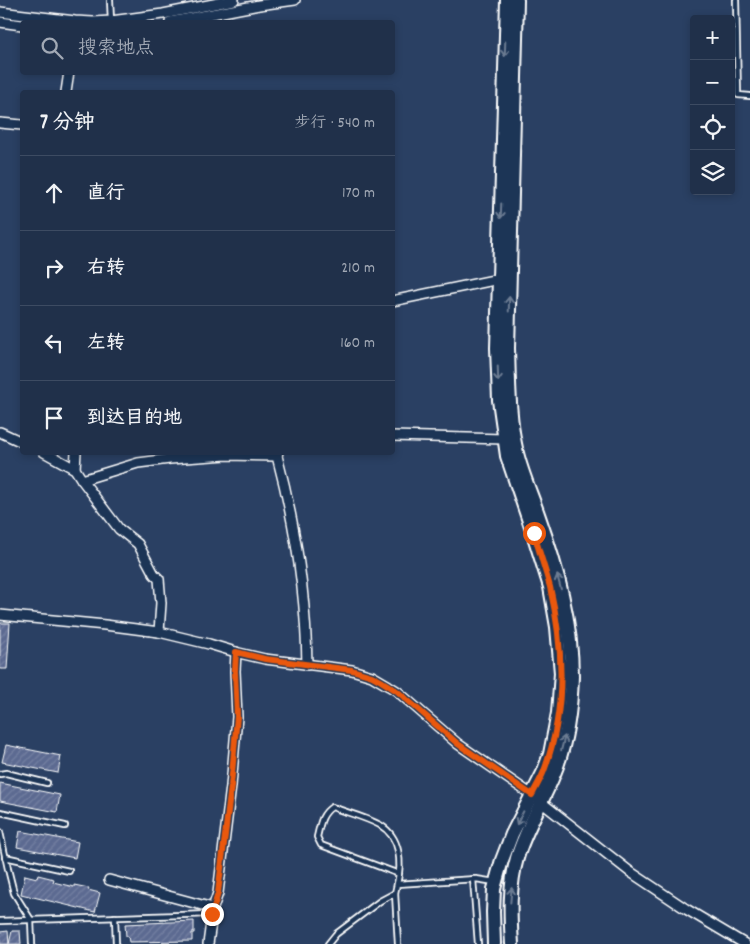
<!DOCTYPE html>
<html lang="zh">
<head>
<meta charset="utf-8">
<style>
  body { margin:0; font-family:Dekko,"LXGW WenKai TC",sans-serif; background:#283851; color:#f1f3f6 }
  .controls { position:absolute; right:15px; top:15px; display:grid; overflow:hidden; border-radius:5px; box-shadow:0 2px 8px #0003 }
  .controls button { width:45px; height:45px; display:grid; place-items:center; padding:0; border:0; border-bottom:1px solid #3d4b62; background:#20304a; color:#f1f3f6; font:25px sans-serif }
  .stop { position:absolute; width:15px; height:15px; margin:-11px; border:4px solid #ea580c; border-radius:50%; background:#fff }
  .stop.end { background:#ea580c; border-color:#fff; box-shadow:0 1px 5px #0008 }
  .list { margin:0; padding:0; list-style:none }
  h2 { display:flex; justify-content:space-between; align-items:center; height:65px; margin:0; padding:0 20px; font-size:21px }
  h2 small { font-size:16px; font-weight:400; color:#a2a9b5 }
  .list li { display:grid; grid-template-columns:32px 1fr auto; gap:15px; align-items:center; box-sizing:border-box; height:75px; padding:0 20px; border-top:1px solid #3d4b62 }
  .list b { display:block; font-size:19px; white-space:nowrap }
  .list em { font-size:16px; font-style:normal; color:#a2a9b5 }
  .icon { flex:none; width:28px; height:28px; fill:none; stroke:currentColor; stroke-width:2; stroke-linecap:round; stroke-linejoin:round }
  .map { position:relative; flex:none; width:750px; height:944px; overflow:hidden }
  .search { position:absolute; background:#20304a; box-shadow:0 2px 8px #0003; left:20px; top:20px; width:375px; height:55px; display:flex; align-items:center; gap:12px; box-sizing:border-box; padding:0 18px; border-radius:5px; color:#a2a9b5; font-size:19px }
  .panel { position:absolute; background:#20304a; box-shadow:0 2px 8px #0003; left:20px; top:90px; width:375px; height:365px; border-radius:5px }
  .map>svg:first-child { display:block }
  .building { fill:url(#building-hatch); stroke:#fff }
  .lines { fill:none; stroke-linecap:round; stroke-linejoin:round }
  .lane-casing { stroke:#fff; stroke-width:8 }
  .street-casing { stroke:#fff; stroke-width:12 }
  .secondary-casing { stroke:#fff; stroke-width:16 }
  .lane { stroke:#1d3557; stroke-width:4.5 }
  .street { stroke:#1d3557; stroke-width:9 }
  .secondary { stroke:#1d3557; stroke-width:12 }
  .oneway { stroke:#6c7c92 }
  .route { stroke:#ea580c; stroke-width:6 }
</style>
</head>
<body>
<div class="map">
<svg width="750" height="944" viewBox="0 0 750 944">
  <defs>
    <pattern id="building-hatch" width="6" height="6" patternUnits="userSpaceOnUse" patternTransform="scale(1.25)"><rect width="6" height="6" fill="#5c6a91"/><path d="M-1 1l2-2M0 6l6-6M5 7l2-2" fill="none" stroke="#7480a2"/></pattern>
  </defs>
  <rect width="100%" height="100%" fill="#2a4063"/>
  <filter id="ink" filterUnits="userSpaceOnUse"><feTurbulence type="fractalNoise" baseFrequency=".02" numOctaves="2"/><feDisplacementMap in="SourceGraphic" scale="10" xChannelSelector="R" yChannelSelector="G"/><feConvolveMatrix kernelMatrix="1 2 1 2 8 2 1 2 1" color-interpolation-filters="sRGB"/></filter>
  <g filter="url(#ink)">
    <!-- building -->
    <g class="building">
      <polygon points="0,623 10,623 7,669 0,669"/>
      <polygon points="6,745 61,756 58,773 2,762"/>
      <polygon points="0,783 60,795 57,812 0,801"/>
      <polygon points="20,831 78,842 75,858 17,847"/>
      <polygon points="25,875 37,878 38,875 54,879 53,882 74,887 74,885 89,888 88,890 100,893 95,912 21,894"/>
      <polygon points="194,921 194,933 192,933 192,941 129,942 128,936 126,936 125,924"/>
      <polygon points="8,931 9,944 0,944 0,932"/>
      <polygon points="12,931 20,931 21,944 9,944"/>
    </g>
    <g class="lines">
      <!-- lane casing -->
      <g class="lane-casing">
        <g id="lane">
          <polyline points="110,0 111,21"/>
          <polyline points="736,0 738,95 750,96"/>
          <polyline points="0,774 6,773 47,783"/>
          <polyline points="0,812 65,826"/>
          <polyline points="0,832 8,869 14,893 31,920 32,944"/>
          <polyline points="5,857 69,871"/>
          <polyline points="473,879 478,944"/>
          <path d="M397,884c5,-20 4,-47 -17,-59 -15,-8 -32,-12 -48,-18 -11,7 -12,18 -15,30l4,8 78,29"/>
          <polyline points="115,917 116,944"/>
          <polyline points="0,921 212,914"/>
          <polyline points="328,944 336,934 380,901 395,893"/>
          <polyline points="398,944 395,893 397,884 476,879 495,882"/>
        </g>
      </g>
      <!-- street casing -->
      <g class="street-casing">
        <g id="street">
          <polyline points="0,12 75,21 93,22 111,21 163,14 234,0"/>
          <polyline points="0,22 22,25"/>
          <polyline points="170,22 259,5 295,0"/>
          <polyline points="66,92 69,72"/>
          <polyline points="0,123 22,125"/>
          <polyline points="392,301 499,279"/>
          <polyline points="0,432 22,442"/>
          <polyline points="392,436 504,439"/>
          <polyline points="44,452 75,469 82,480 119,529 138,544 154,574 159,579 161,603 159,632"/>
          <path d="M278,452l-1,4c18,68 29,138 30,209"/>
          <polyline points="75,469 76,452"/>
          <polyline points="82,480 138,463 170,459 227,455 277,456"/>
          <polyline points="0,615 105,625 159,632 209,644 239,653 265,659 352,670 372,676 389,686 397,691 458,744 532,795 629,871 686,909 745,944"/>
          <polyline points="109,880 213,908"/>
          <polyline points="208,944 213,908 218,893 231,786 237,717 235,671 236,652"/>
        </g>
      </g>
      <!-- secondary casing -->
      <g class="secondary-casing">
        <g id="secondary">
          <polyline points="494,944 493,912 494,889 498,874 502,860 512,834 543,773 550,754 558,713 561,673 557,627 550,587 533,533 507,456 499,400 497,348 507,0"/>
          <path d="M512,944c-2,-29 -3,-58 5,-86 8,-28 24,-53 35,-79 14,-32 19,-69 20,-103 0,-54 -15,-108 -33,-159 -7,-21 -17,-43 -22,-64 -8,-33 -8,-71 -9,-105l9,-348"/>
        </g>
      </g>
      <!-- lane -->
      <use href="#lane" class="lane"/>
      <!-- street -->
      <use href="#street" class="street"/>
      <!-- secondary -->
      <use href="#secondary" class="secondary"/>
    </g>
    <!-- one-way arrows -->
    <defs><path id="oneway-shaft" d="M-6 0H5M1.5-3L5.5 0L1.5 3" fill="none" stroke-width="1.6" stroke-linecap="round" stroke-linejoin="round" transform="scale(1.25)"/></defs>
    <g class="oneway">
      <use href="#oneway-shaft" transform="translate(505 49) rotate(92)"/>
      <use href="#oneway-shaft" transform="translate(501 211) rotate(92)"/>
      <use href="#oneway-shaft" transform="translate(509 304) rotate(-88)"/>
      <use href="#oneway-shaft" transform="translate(498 374) rotate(88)"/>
      <use href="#oneway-shaft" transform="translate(559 582) rotate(-105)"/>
      <use href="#oneway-shaft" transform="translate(563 743) rotate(-76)"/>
      <use href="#oneway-shaft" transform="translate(520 818) rotate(117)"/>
      <use href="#oneway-shaft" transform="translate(511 895) rotate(-85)"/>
    </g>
  </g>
  <g class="lines" filter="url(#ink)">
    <!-- route -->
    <path class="route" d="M212,914l6,-21 13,-107 6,-70 -2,-45 1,-19 29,7 87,11 20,6 9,5 16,10 61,53 74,51c4,-8 9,-16 12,-24 22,-59 20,-123 6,-184 -5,-18 -11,-36 -16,-54"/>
  </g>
</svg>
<div class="controls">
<button>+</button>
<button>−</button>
<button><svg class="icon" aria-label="locate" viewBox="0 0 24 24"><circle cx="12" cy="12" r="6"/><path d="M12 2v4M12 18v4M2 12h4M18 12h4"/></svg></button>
<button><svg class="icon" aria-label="layers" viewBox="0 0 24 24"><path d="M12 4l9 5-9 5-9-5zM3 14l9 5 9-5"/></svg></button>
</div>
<div class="stop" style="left:534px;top:533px"></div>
<div class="stop end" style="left:212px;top:914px"></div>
<div class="search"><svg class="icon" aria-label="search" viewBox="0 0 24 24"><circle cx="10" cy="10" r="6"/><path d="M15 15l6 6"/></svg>搜索地点</div>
<section class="panel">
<h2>7 分钟<small>步行 · 540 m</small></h2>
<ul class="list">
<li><svg class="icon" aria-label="ahead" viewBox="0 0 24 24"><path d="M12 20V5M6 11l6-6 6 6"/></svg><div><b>直行</b></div><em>170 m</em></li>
<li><svg class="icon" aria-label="right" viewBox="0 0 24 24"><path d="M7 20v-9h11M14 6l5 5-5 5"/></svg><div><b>右转</b></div><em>210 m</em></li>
<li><svg class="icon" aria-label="left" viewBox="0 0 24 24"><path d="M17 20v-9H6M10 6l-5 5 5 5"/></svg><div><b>左转</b></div><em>160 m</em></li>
<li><svg class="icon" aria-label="arrive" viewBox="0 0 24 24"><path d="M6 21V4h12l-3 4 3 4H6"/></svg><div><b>到达目的地</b></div></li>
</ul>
</section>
</div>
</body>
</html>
